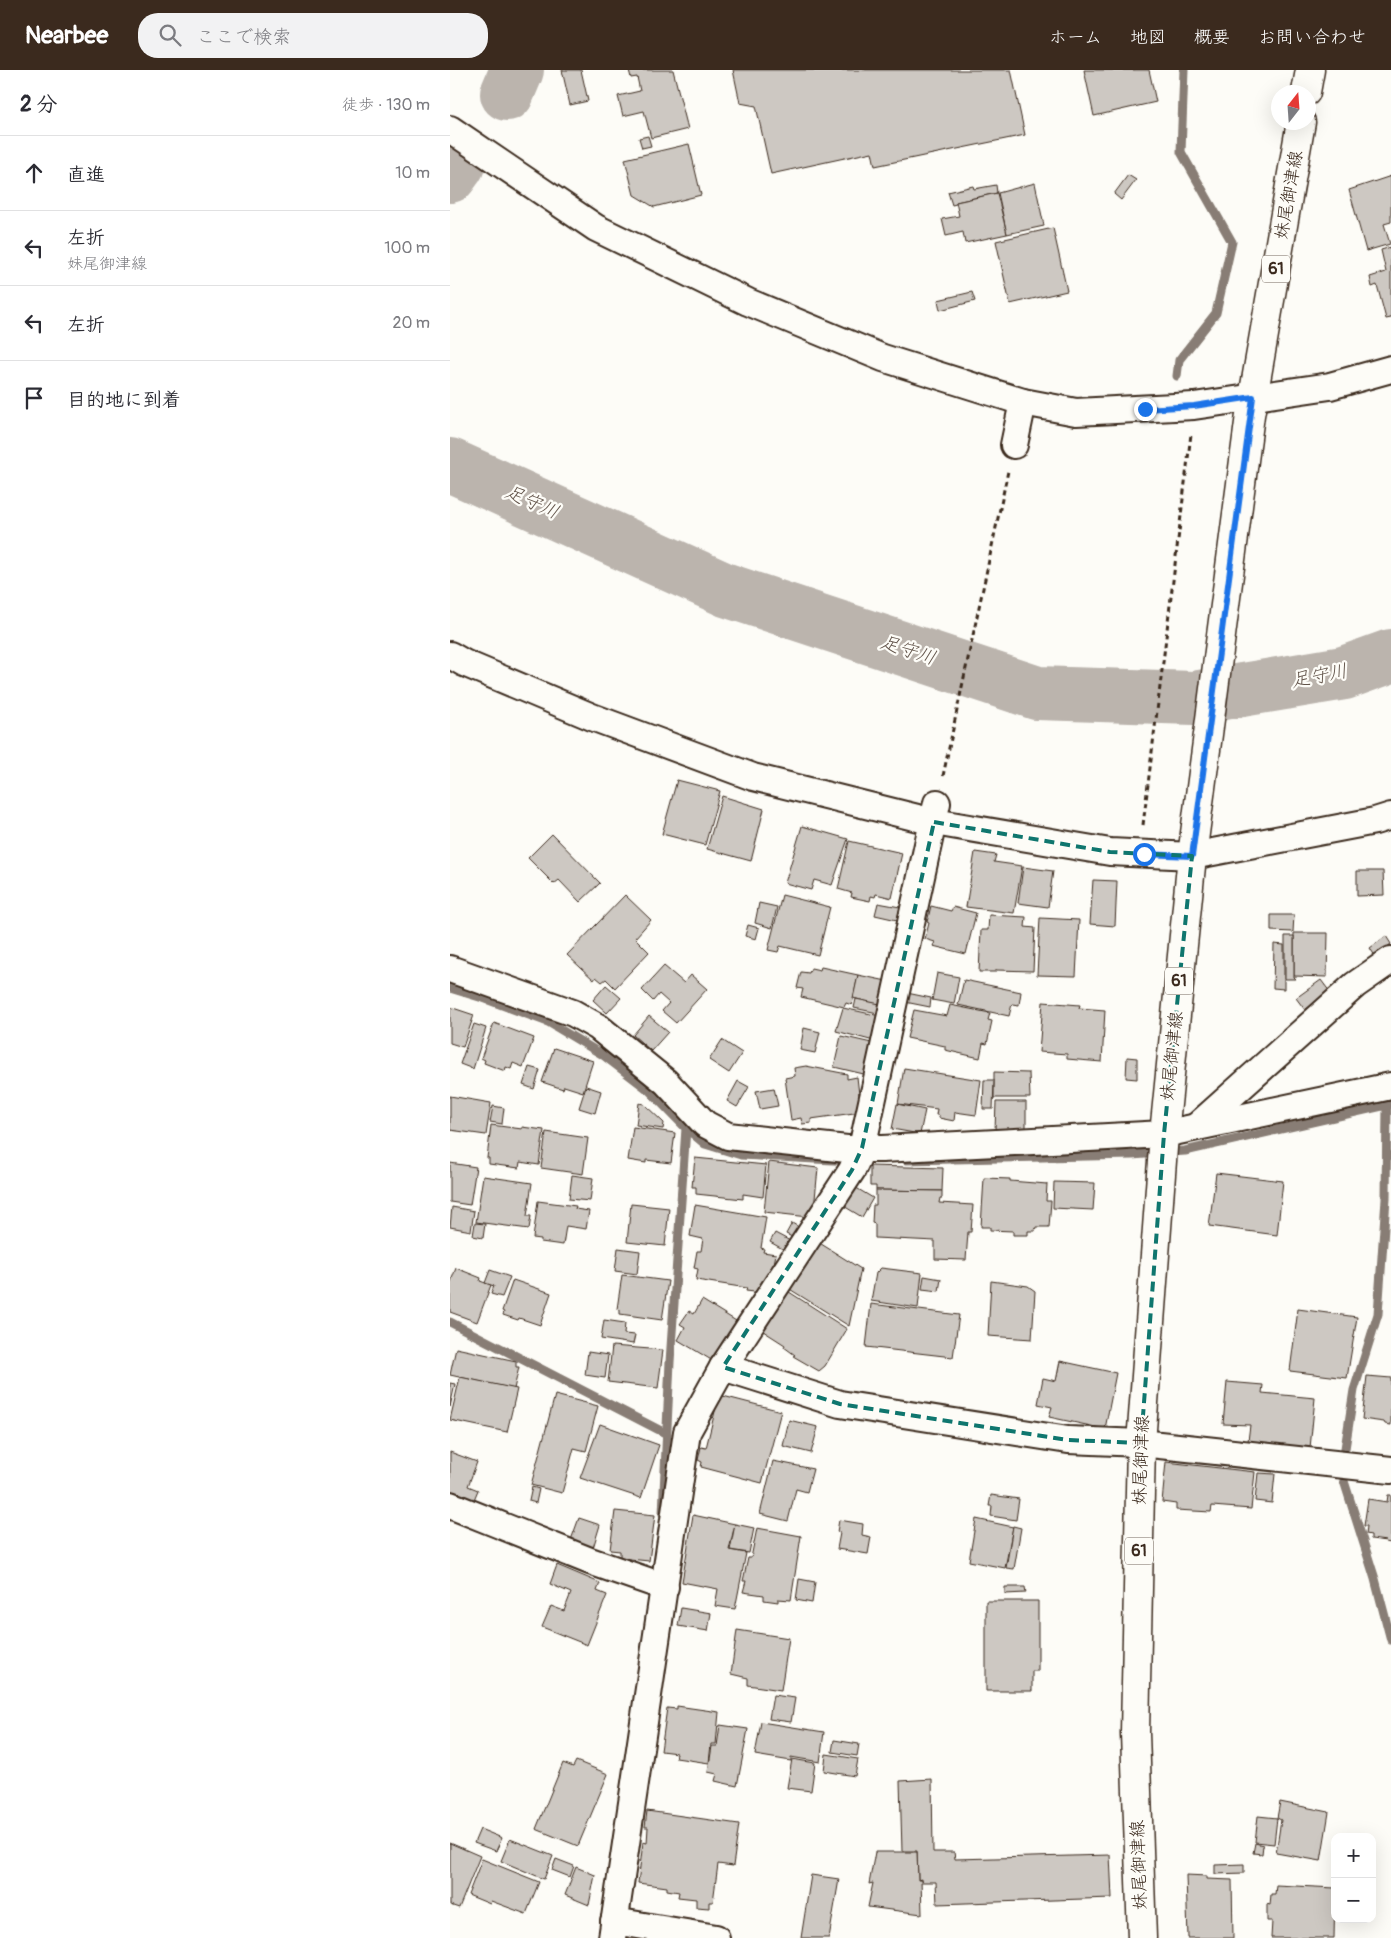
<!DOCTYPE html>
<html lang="ja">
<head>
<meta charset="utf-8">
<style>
  body { margin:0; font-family:Pangolin,"Klee One",sans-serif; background:#f2f2f3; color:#2b2b33 }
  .controls { position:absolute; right:15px; bottom:15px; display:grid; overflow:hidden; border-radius:10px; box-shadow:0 5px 20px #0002 }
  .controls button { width:45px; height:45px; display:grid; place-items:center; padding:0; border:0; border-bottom:1px solid #e1e1e2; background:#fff; color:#2b2b33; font:25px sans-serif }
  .compass { position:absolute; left:821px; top:15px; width:45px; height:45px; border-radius:50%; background:#fff; box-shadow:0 5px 20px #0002; rotate:17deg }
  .stop { position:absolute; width:15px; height:15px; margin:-11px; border:4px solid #1a73e8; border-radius:50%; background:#fff }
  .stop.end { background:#1a73e8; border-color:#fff; box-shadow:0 1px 5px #0008 }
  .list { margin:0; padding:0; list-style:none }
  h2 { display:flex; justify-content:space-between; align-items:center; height:65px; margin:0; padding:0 20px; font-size:21px }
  h2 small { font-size:16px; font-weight:400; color:#7c7c81 }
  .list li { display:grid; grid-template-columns:32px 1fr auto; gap:15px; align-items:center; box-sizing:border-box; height:75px; padding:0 20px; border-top:1px solid #e1e1e2 }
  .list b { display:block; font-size:19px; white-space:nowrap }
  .list p { margin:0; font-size:16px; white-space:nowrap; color:#7c7c81 }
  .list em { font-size:16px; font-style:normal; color:#7c7c81 }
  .icon { flex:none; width:28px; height:28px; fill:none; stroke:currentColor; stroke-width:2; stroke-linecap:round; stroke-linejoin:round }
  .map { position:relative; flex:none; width:941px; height:1868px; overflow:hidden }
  header { display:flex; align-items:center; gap:30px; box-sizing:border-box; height:70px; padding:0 25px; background:#3b2a1e; color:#fff }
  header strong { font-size:24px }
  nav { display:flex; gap:28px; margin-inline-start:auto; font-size:18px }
  .search { width:350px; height:45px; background:#f2f2f3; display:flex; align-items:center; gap:12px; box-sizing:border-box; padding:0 18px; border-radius:20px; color:#7c7c81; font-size:19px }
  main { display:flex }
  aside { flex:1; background:#fff }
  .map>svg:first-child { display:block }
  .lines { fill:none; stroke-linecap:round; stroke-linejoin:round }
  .stream { stroke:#887d74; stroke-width:9 }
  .river { stroke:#bbb4ad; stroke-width:54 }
  .building { fill:#cdc8c2; stroke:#3b2a1e }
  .minor-casing { stroke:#3b2a1e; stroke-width:30 }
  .primary-casing { stroke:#3b2a1e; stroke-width:31 }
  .path { stroke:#3b2a1e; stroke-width:3; stroke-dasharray:5 4; stroke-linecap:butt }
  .minor { stroke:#fdfcf7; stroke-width:26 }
  .primary { stroke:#fdfcf7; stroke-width:28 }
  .route { stroke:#1a73e8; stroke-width:6 }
  .marked { fill:none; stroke:#0f766e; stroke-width:4; stroke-dasharray:10 6; stroke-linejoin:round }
  .labels { text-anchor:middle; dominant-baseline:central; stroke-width:4.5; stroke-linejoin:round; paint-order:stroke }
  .shield { fill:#fdfcf7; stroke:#75695f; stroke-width:1 }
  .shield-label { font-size:16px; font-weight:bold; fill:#3b2a1e }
  .street-label { font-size:18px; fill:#3b2a1e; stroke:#fdfcf7 }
  .water-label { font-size:19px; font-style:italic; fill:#615349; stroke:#fdfcf7 }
</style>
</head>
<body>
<header>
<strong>Nearbee</strong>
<div class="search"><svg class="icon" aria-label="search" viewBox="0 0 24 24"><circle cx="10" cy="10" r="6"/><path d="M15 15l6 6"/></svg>ここで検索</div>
<nav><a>ホーム</a><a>地図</a><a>概要</a><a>お問い合わせ</a></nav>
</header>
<main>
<aside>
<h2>2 分<small>徒歩 · 130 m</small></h2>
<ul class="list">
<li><svg class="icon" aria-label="ahead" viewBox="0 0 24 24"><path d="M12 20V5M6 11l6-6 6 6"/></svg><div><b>直進</b></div><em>10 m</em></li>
<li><svg class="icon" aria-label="left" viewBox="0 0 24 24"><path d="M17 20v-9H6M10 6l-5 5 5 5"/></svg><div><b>左折</b><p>妹尾御津線</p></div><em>100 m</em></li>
<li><svg class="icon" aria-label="left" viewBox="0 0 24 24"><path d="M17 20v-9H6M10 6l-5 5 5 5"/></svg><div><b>左折</b></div><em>20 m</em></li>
<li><svg class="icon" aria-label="arrive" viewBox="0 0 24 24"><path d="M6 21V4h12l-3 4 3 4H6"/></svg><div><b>目的地に到着</b></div></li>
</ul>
</aside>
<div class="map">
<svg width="941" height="1868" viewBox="0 0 941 1868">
  <rect width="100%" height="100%" fill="#fdfcf7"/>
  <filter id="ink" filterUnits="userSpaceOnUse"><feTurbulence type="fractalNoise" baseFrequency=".02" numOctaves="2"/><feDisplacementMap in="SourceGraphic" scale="10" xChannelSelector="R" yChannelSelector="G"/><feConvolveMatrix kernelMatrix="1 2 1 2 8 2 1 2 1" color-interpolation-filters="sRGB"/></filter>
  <g filter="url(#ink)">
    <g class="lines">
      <!-- stream -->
      <g class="stream">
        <polyline points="727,306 729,290 766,243 782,172 731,82 734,0"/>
        <polyline points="0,918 36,929 98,952 153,985 200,1021 236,1058 220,1292 213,1444"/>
        <polyline points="937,1035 936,1129 928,1244 904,1320 894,1385 894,1411 925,1509 941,1570"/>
        <polyline points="236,1058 255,1074 291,1085 401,1091"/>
        <polyline points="456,1090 682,1085 735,1081 941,1034"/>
        <polyline points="0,1252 217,1364"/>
      </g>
      <!-- river -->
      <g class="river">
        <polyline points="57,24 67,0"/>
        <polyline points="0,106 8,95"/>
        <polyline points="0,395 276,520 587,623 744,628 894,603 941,586"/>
      </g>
    </g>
    <!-- building -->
    <g class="building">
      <polygon points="112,0 131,0 138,31 120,35"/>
      <polygon points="179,0 223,0 238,59 201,68 194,41 173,46 168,26 190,21 187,7 181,8"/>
      <polygon points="283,0 561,0 575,65 425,96 422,82 321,104 306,36 290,33"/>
      <polygon points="634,0 699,0 706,32 644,46"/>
      <polygon points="198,66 201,76 192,78 189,68"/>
      <polygon points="239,74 251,125 204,137 184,125 175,89"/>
      <polygon points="678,105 686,110 671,130 664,124"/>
      <polygon points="941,106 941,152 934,154 940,174 916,181 899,120"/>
      <polygon points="585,113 594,156 557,164 548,123"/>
      <polygon points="546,115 547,123 506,132 506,134 502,135 498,122 523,116 524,119"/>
      <polygon points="547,123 557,164 515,173 513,162 496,166 492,149 509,146 506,132"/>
      <polygon points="603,158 617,221 560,234 546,171"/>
      <polygon points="941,177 941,248 936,249 927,215 922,217 920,207 936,202 931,180"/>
      <polygon points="522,222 525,231 490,240 488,230"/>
      <polygon points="227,710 270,721 255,775 212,764"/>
      <polygon points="272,726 314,739 301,791 257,779"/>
      <polygon points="352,756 398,769 382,815 364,810 361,820 335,813"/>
      <polygon points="102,764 150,813 130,832 109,810 104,814 78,788"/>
      <polygon points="399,771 452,783 442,828 426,824 425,827 421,826 420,831 401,827 402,823 388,819"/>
      <polygon points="525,782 546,785 544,792 572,796 564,843 516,837"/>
      <polygon points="573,797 603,801 598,837 568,833"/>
      <polygon points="907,801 933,801 934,825 907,826"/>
      <polygon points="643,810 667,811 665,856 640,854"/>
      <polygon points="175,825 201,850 185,868 199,882 165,918 156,909 152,912 146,907 144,910 117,885"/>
      <polygon points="332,825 380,837 368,885 330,876 328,882 318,880"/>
      <polygon points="309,833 327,837 322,858 305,853"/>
      <polygon points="428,833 450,837 447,850 425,845"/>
      <polygon points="481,836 501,841 503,837 526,843 516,884 483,876 485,872 475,869 479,853 477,852"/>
      <polygon points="539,845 576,847 575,857 585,858 583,901 546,900 546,902 529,902 531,860 538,860"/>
      <polygon points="821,845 844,845 843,862 821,861"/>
      <polygon points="590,848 629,850 626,906 587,905"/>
      <polygon points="298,855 309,858 306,869 295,866"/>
      <polygon points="844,863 878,863 877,907 844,906"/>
      <polygon points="835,866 844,866 844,907 846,909 835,909"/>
      <polygon points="936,866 941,874 925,886 920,878"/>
      <polygon points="824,874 834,875 834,919 823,918"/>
      <polygon points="214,896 234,913 241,905 257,919 226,953 212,941 219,933 209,924 203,931 192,920"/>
      <polygon points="371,897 408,905 402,935 396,933 394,937 351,927 353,919 347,918 351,902 359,903 361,898 370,900"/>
      <polygon points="487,903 509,907 504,934 482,930"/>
      <polygon points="408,905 437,911 431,935 403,928"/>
      <polygon points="514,910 571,922 569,935 562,934 559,946 508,935"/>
      <polygon points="871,910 880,922 855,940 846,928"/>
      <polygon points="156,915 171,928 157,943 143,930"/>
      <polygon points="457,923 481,928 480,937 455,932"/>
      <polygon points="406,929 430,934 428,943 404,938"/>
      <polygon points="593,932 630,935 629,938 655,940 652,992 617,989 617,984 589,982"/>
      <polygon points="500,935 540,943 538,950 542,951 537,974 533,973 530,988 495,980 495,976 457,968 464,940 497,946"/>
      <polygon points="0,937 24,945 13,977 0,973"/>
      <polygon points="393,938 430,946 424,971 386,961"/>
      <polygon points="199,946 218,962 201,981 183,965"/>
      <polygon points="44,953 84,968 73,997 63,993 61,999 56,997 55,1001 34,993 35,990 31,988"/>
      <polygon points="24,954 36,958 23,999 10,994"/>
      <polygon points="354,958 370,962 365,983 350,980"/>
      <polygon points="391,966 426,974 418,1005 384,997"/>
      <polygon points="272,970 292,983 279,1003 259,990"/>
      <polygon points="104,978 143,991 133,1022 114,1016 113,1019 92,1012"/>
      <polygon points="677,987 687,988 687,1009 676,1008"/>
      <polygon points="356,996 397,1004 397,1009 407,1007 411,1042 361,1049 361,1053 352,1054 351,1048 341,1050 335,1008 345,1006 344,998"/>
      <polygon points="79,997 90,1000 84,1019 73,1015"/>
      <polygon points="454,998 531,1010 526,1045 505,1042 504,1051 489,1048 489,1045 486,1045 487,1039 448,1034"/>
      <polygon points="544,1002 579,1003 580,1028 544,1028"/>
      <polygon points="534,1010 544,1010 543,1039 533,1039"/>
      <polygon points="288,1011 299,1017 287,1037 277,1031"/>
      <polygon points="136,1016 151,1021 145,1043 129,1038"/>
      <polygon points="324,1018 328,1036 310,1039 306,1021"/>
      <polygon points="0,1026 41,1033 36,1065 0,1060"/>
      <polygon points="546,1032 576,1032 576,1059 545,1060"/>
      <polygon points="189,1033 194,1034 214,1053 213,1059 186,1055"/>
      <polygon points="447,1034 475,1040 470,1064 442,1059"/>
      <polygon points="43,1036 54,1038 52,1054 40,1052"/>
      <polygon points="41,1055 72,1059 72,1057 94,1060 89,1095 70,1092 69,1098 39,1094 39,1088 37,1088"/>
      <polygon points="183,1057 225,1063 221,1093 196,1090 196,1093 178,1090"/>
      <polygon points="96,1062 138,1068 133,1104 91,1098"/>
      <polygon points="245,1088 316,1095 313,1127 293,1124 293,1129 246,1124 246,1117 242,1117"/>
      <polygon points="319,1092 368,1098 364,1139 360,1139 359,1147 314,1142"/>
      <polygon points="0,1093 26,1097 20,1135 0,1132"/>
      <polygon points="420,1096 493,1098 492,1121 426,1120 426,1116 420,1116"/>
      <polygon points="766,1103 833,1111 827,1165 759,1156"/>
      <polygon points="122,1105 143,1108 140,1131 119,1129"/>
      <polygon points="33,1106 82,1113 77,1146 81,1146 79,1159 26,1152"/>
      <polygon points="534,1108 560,1109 560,1111 597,1114 596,1131 601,1131 599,1157 586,1157 585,1161 578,1161 578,1165 563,1165 563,1161 540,1160 540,1157 531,1157"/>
      <polygon points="604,1112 645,1113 643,1140 603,1138"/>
      <polygon points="403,1116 423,1128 412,1147 392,1135"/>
      <polygon points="426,1120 492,1121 492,1128 490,1128 489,1133 523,1135 521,1162 518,1162 516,1190 485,1189 485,1171 425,1168 425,1154 422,1153 423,1135 426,1135"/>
      <polygon points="88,1131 126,1136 125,1139 139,1141 136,1159 116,1156 113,1175 91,1172 91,1169 83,1168"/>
      <polygon points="181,1134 219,1138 215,1176 177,1172"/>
      <polygon points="245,1135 316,1147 311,1178 314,1179 313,1182 326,1184 321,1209 313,1223 296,1221 297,1218 246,1210 248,1199 244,1198 247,1181 251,1181 253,1169 240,1166"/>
      <polygon points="2,1137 24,1141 21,1161 0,1157"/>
      <polygon points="25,1153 35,1154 33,1168 23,1166"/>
      <polygon points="342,1153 352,1159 346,1169 336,1164"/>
      <polygon points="325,1163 344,1173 338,1182 320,1172"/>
      <polygon points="368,1172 411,1199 399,1256 338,1218"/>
      <polygon points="168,1178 190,1181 187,1204 165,1201"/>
      <polygon points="6,1198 31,1208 30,1211 41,1215 27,1252 0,1242 0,1214"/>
      <polygon points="431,1198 472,1203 468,1238 421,1231 426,1203"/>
      <polygon points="40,1200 60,1207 52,1227 41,1224 44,1216 35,1213"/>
      <polygon points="172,1205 218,1211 212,1250 170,1244 170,1240 167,1239"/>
      <polygon points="474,1206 491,1209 489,1221 472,1219"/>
      <polygon points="63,1210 101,1223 90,1255 69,1248 68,1250 53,1245 54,1242 52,1241"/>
      <polygon points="541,1211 578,1216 585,1221 582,1269 538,1266"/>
      <polygon points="336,1220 397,1259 375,1296 369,1301 343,1286 345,1285 334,1277 335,1275 310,1259"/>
      <polygon points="252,1230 291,1254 263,1291 228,1270 235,1257 230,1254 239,1241 244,1244"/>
      <polygon points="421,1234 509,1245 503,1287 416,1277"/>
      <polygon points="848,1239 907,1247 897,1308 840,1301"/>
      <polygon points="154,1250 175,1253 174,1264 185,1265 183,1274 151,1269"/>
      <polygon points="162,1276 213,1280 208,1318 158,1312"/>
      <polygon points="6,1278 66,1291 66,1297 69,1297 64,1319 0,1305"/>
      <polygon points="138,1282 158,1285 155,1308 135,1305"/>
      <polygon points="610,1291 666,1303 655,1359 599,1347 602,1337 588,1334 593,1308 606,1311"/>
      <polygon points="917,1306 941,1308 941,1355 935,1354 934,1352 912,1349"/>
      <polygon points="10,1307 67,1319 57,1362 0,1350"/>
      <polygon points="777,1312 813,1315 812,1323 865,1328 860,1378 798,1371 800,1355 773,1354"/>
      <polygon points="0,1313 5,1314 0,1337"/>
      <polygon points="105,1325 148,1336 136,1381 124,1378 112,1423 81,1415"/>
      <polygon points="269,1325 331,1341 312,1413 251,1397 252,1392 248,1390 251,1377 256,1378"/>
      <polygon points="339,1350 368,1357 361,1383 333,1376"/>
      <polygon points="150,1354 209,1375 191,1428 130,1408"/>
      <polygon points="0,1382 27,1392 18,1416 28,1420 23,1432 0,1424"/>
      <polygon points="323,1391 363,1399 357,1422 346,1419 338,1451 310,1444"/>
      <polygon points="716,1392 805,1402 801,1439 762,1436 761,1442 726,1440 726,1434 712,1432"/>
      <polygon points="808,1403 825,1404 822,1433 805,1431"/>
      <polygon points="82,1417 89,1419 86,1433 79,1431"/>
      <polygon points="541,1425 569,1429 566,1450 541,1446 542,1436 539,1436"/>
      <polygon points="938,1425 941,1425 941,1473 935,1472 936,1471 921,1469 921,1465 916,1464 917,1456 914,1456 918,1429 937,1432"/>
      <polygon points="165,1441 205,1445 199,1491 170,1488 170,1481 160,1480"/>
      <polygon points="243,1445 285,1454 279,1480 296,1483 285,1539 265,1536 268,1519 232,1512"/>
      <polygon points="129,1448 150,1455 143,1478 121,1470"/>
      <polygon points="526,1449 563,1457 555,1498 519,1491"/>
      <polygon points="389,1450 413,1454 412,1465 421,1467 418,1484 387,1479 390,1463 387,1462"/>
      <polygon points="285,1454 304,1458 299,1483 280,1480"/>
      <polygon points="563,1456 571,1458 564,1499 556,1498"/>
      <polygon points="307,1458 351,1466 341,1530 328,1529 328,1532 314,1530 314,1525 293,1522 296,1511 293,1511 298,1488 301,1488"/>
      <polygon points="107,1495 150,1513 147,1521 157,1525 137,1575 92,1557 101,1536 114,1541 121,1523 100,1514"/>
      <polygon points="349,1509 365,1512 362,1533 346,1530"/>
      <polygon points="555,1517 575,1517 576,1523 555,1524"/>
      <polygon points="536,1531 588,1531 588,1601 582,1601 582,1621 536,1621"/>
      <polygon points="231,1538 261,1543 258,1561 228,1556"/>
      <polygon points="287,1560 339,1568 331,1620 298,1615 298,1608 281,1604"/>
      <polygon points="323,1625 345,1628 341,1652 319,1649"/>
      <polygon points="227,1636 269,1642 266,1674 261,1674 259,1693 226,1688 227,1683 211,1681 217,1638 227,1639"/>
      <polygon points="311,1652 374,1662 370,1692 341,1687 341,1691 305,1685"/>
      <polygon points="270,1655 298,1659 287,1716 265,1711 267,1704 258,1702 262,1676 267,1676"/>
      <polygon points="384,1670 409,1674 407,1686 382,1682"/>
      <polygon points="376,1684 408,1689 405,1706 374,1701"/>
      <polygon points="342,1689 365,1693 361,1721 337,1718"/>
      <polygon points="126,1691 158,1704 128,1776 86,1759 113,1693 123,1697"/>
      <polygon points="482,1709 483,1782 504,1782 505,1789 660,1785 662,1828 487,1834 486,1812 471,1812 471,1809 468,1810 467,1781 452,1781 450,1711"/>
      <polygon points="830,1732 879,1742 871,1791 826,1783 831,1750 827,1748"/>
      <polygon points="197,1741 289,1754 283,1796 268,1794 263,1832 259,1832 259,1838 246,1837 246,1829 228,1827 229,1822 217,1820 217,1817 188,1813 193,1772 197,1773 198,1757 195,1757"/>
      <polygon points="808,1746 827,1748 824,1774 805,1772"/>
      <polygon points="30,1759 52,1768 46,1781 24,1773"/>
      <polygon points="60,1769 103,1786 94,1809 51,1791"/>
      <polygon points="0,1773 30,1786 9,1838 0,1835"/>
      <polygon points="805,1773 813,1775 812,1784 803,1783"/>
      <polygon points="425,1782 467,1782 468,1810 471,1810 472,1844 418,1837 423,1813 419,1814"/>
      <polygon points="32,1789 89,1812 76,1844 41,1831 40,1834 18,1825"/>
      <polygon points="106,1789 124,1796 120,1807 102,1800"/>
      <polygon points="794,1794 794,1803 765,1804 765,1795"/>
      <polygon points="126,1797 145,1805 139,1835 115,1825"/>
      <polygon points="361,1805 389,1809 379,1868 351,1868"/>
      <polygon points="736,1805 757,1806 757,1809 782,1810 783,1868 738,1868"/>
      <polygon points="826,1815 885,1818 884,1868 821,1868 822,1851 817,1851 817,1834 820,1835 821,1824 825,1824"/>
    </g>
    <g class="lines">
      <!-- minor casing -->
      <g class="minor-casing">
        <g id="minor">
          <polyline points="0,59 146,158 298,232 433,288 573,332 626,342 744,336 880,316 941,299"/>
          <polyline points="564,375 573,332"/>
          <polyline points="0,585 14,593 142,647 303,707 484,752 660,782 742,786 925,751 941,746"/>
          <polyline points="0,899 123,943 148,957 216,1012 255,1054 278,1066 397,1079 432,1079 714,1064 941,1016"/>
          <polyline points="746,1057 905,915 941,890"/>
          <polyline points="273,1297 390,1334 618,1370 691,1373 941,1400"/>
          <polyline points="0,1435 140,1491 215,1517"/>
          <polyline points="164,1851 266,1868"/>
          <polyline points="162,1868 237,1362 273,1297 402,1100 412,1078 487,733"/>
        </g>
      </g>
      <!-- primary casing -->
      <g class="primary-casing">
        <g id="primary">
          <polyline points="856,22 860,0"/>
          <polyline points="692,1868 685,1663 691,1373 714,1064 742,786 800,345 851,52"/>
        </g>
      </g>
      <!-- path -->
      <g class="path">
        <polyline points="493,706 558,401"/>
        <polyline points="693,755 741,364"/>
      </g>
      <!-- minor -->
      <use href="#minor" class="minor"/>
      <!-- primary -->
      <use href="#primary" class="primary"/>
    </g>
  </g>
  <g class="lines" filter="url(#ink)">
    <!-- route -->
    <polyline class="route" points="694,784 742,786 803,327 744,336 695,339"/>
  </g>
  <!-- marked area -->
  <path class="marked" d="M484,752l176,30 82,4 -28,278 -23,309 -73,-3 -228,-36 -117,-37 129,-197 10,-22z"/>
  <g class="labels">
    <!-- shield labels -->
    <g class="shield">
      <rect x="812" y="185.5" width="28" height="27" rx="4"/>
      <rect x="715" y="897.5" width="28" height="27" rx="4"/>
      <rect x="675" y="1467.5" width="28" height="27" rx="4"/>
    </g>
    <g class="shield-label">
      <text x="826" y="199">61</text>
      <text x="729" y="911">61</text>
      <text x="689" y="1481">61</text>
    </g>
    <!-- street labels -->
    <g class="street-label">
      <text transform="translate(839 125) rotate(-80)">妹尾御津線</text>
      <text transform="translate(722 986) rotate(-84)">妹尾御津線</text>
      <text transform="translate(691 1390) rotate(-88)">妹尾御津線</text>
      <text transform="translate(689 1795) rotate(-92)">妹尾御津線</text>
    </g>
    <!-- water labels -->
    <g class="water-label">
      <text transform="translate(82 432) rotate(24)">足守川</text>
      <text transform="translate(458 580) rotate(18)">足守川</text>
      <text transform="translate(869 606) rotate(-11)">足守川</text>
    </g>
  </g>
</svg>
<div class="controls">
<button>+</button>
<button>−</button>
</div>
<svg class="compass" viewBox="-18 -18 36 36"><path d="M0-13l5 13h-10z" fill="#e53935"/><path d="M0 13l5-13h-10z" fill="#7c7c81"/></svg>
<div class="stop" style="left:694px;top:784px"></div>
<div class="stop end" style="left:695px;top:339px"></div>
</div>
</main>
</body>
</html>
